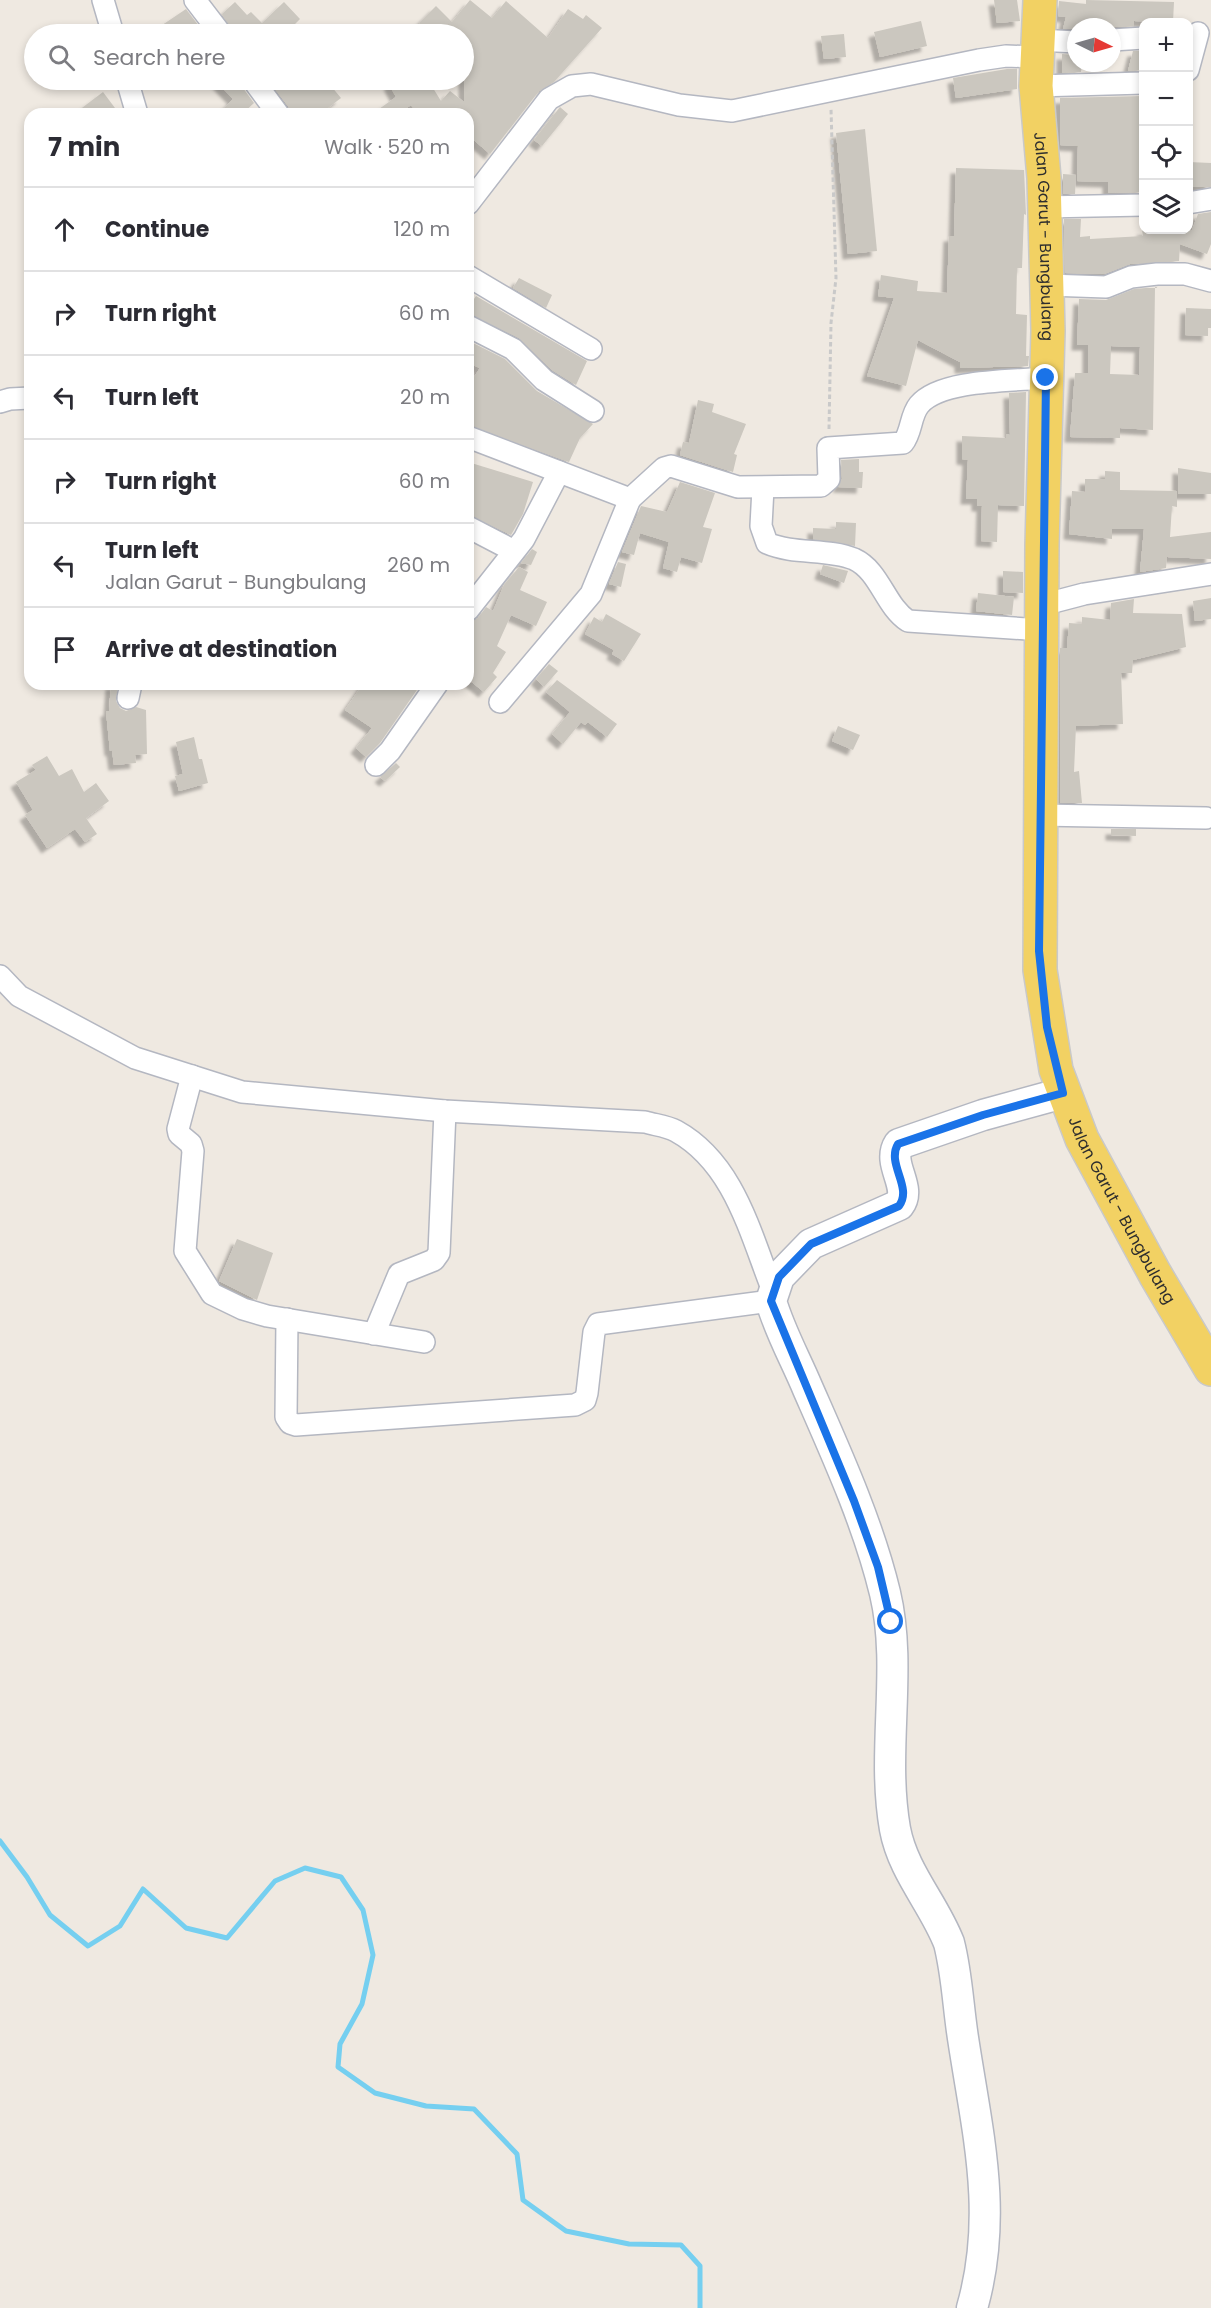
<!DOCTYPE html>
<html lang="en">
<head>
<meta charset="utf-8">
<style>
  body { margin:0; font-family:Poppins,sans-serif; background:#f7f7f7; color:#2b2b33 }
  .controls { position:absolute; right:18px; top:18px; display:grid; overflow:hidden; border-radius:12px; box-shadow:0 3px 9px #0003 }
  .controls button { width:54px; height:54px; display:grid; place-items:center; padding:0; border:0; border-bottom:2px solid #e1e1e2; background:#fff; color:#2b2b33; font:30px sans-serif }
  .compass { position:absolute; left:1067px; top:18px; width:54px; height:54px; border-radius:50%; background:#fff; box-shadow:0 3px 9px #0003; rotate:95deg }
  .stop { position:absolute; width:18px; height:18px; margin:-14px; border:4px solid #1a73e8; border-radius:50%; background:#fff }
  .stop.end { background:#1a73e8; border-color:#fff; box-shadow:0 2px 6px #0008 }
  .list { margin:0; padding:0; list-style:none }
  h2 { display:flex; justify-content:space-between; align-items:center; height:78px; margin:0; padding:0 24px; font-size:26px }
  h2 small { font-size:20px; font-weight:400; color:#7c7c81 }
  .list li { display:grid; grid-template-columns:39px 1fr auto; gap:18px; align-items:center; box-sizing:border-box; height:84px; padding:0 24px; border-top:2px solid #e1e1e2 }
  .list b { display:block; font-size:22px; white-space:nowrap }
  .list p { margin:0; font-size:20px; white-space:nowrap; color:#7c7c81 }
  .list em { font-size:20px; font-style:normal; color:#7c7c81 }
  .icon { flex:none; width:33px; height:33px; fill:none; stroke:currentColor; stroke-width:2; stroke-linecap:round; stroke-linejoin:round }
  .map { position:relative; flex:none; width:1211px; height:2308px; overflow:hidden }
  .search { position:absolute; background:#fff; box-shadow:0 3px 9px #0003; left:24px; top:24px; width:450px; height:66px; display:flex; align-items:center; gap:15px; box-sizing:border-box; padding:0 21px; border-radius:33px; color:#7c7c81; font-size:22px }
  .panel { position:absolute; background:#fff; box-shadow:0 3px 9px #0003; left:24px; top:108px; width:450px; height:582px; border-radius:18px }
  .map>svg:first-child { display:block }
  .lines { fill:none; stroke-linecap:round; stroke-linejoin:round }
  .stream { stroke:#75cff0; stroke-width:5 }
  .building { fill:#cbc7bf; fill-rule:evenodd; filter:url(#shadow) }
  .street-casing { stroke:#b4b7c1; stroke-width:24 }
  .secondary-casing { stroke:#b4b7c1; stroke-width:33 }
  .primary-casing { stroke:#c9c9c9; stroke-width:36 }
  .path { stroke:#c9c9c9; stroke-width:3; stroke-dasharray:4.5 3; stroke-linecap:butt }
  .street { stroke:#fff; stroke-width:21 }
  .secondary { stroke:#fff; stroke-width:30 }
  .primary { stroke:#f2d163; stroke-width:33 }
  .route { stroke:#1a73e8; stroke-width:8 }
  .labels { text-anchor:middle; dominant-baseline:central; stroke-width:4.5; stroke-linejoin:round; paint-order:stroke }
  .street-label { font-size:16px; fill:#2e2e2e; stroke:#fff }
</style>
</head>
<body>
<div class="map">
<svg width="1211" height="2308" viewBox="0 0 1211 2308">
  <defs>
    <filter id="shadow"><feDropShadow dx="-5.5" dy="5.5" stdDeviation="1.5" flood-color="#0004"/></filter>
  </defs>
  <rect width="100%" height="100%" fill="#efe9e1"/>
  <g class="lines">
    <!-- stream -->
    <polyline class="stream" points="0,1841 27,1877 50,1915 88,1946 120,1926 143,1889 186,1928 227,1938 275,1881 305,1868 341,1877 363,1910 373,1955 362,2004 340,2044 338,2067 375,2093 426,2106 474,2109 517,2154 523,2200 566,2231 629,2244 681,2245 700,2266 700,2308"/>
  </g>
  <!-- building -->
  <g class="building">
    <polygon points="470,0 492,18 506,1 548,38 568,9 583,19 586,15 602,28 554,82 539,91 490,154 468,135 468,114 418,114 411,105 398,114 372,114 396,97 389,84 397,80 428,80 441,101 450,91 464,102 464,34 430,34 419,23 436,6 452,22"/>
    <polygon points="994,0 1017,0 1020,21 997,23"/>
    <polygon points="1086,0 1174,2 1173,22 1134,21 1134,26 1063,29 1066,17 1058,16 1059,1 1086,4"/>
    <polygon points="235,2 247,15 251,12 262,23 284,2 300,19 285,34 233,34 222,14"/>
    <polygon points="186,9 205,34 149,34"/>
    <polygon points="921,21 927,46 880,57 874,32"/>
    <polygon points="844,34 846,57 824,59 821,36"/>
    <polygon points="1133,51 1143,51 1143,70 1128,71"/>
    <polygon points="1062,54 1076,55 1076,63 1082,63 1081,72 1062,73"/>
    <polygon points="1007,69 1017,69 1017,89 956,98 953,78"/>
    <polygon points="215,80 241,80 243,88 254,103 242,114 218,114 233,99"/>
    <polygon points="268,80 326,80 341,98 320,114 291,114 288,106"/>
    <polygon points="103,92 115,108 106,114 74,114"/>
    <polygon points="1143,96 1143,192 1108,193 1108,182 1077,181 1078,146 1060,145 1060,98"/>
    <polygon points="560,107 568,114 542,146 534,140"/>
    <polygon points="865,129 877,251 848,254 836,133"/>
    <polygon points="1189,162 1211,163 1211,187 1188,187"/>
    <polygon points="956,168 1024,170 1026,215 1024,214 1022,268 1017,268 1016,314 1027,315 1026,356 1029,356 1028,366 960,368 960,362 918,340 906,386 867,376 894,298 878,296 881,275 918,281 917,291 947,293 949,236 954,236"/>
    <polygon points="1063,174 1076,175 1075,194 1063,194"/>
    <polygon points="1211,212 1211,244 1207,254 1180,244 1179,261 1130,264 1104,274 1065,273 1064,219 1081,219 1080,237 1090,236 1090,239 1143,236 1142,230 1192,230 1198,214"/>
    <polygon points="519,278 552,295 546,308 513,288"/>
    <path d="M1155,287l-2,143 -33,-2v10l-50,-1 5,-64h13v-28h-11l2,-46 27,1 28,-11 24,-2h21zM1111,346l29,1 -1,28 -29,-1z"/>
    <polygon points="468,296 474,299 476,296 587,361 576,385 552,370 519,338 468,313"/>
    <polygon points="1186,308 1211,309 1211,328 1208,328 1208,336 1185,335"/>
    <polygon points="471,342 505,359 537,391 593,424 580,438 569,462 468,425 468,386 480,368 468,363"/>
    <polygon points="1026,392 1024,506 998,505 997,542 981,541 982,506 977,506 977,499 966,499 968,460 962,459 962,436 1006,438 1006,434 1010,435 1009,393"/>
    <polygon points="698,400 714,404 712,412 746,424 734,454 737,455 733,472 680,455 683,442 689,443"/>
    <polygon points="859,459 859,472 863,472 862,488 838,487 842,479 841,460"/>
    <polygon points="468,462 533,482 523,514 511,535 468,514"/>
    <polygon points="1178,468 1211,473 1211,494 1178,494"/>
    <polygon points="1105,471 1120,472 1120,490 1177,491 1177,507 1172,506 1170,537 1211,532 1211,559 1167,557 1166,568 1140,572 1144,529 1112,529 1112,539 1069,534 1072,491 1085,492 1085,479 1105,479"/>
    <polygon points="680,482 715,493 703,527 712,529 702,563 681,557 677,572 663,568 669,542 640,533 634,555 622,552 641,506 667,512"/>
    <polygon points="836,522 856,523 855,546 813,539 813,528 836,529"/>
    <polygon points="532,549 537,552 531,565 521,563"/>
    <polygon points="618,562 626,564 621,587 609,584"/>
    <polygon points="823,565 848,571 844,583 820,574"/>
    <polygon points="519,567 528,572 520,590 547,602 536,626 511,615 497,646 506,652 493,673 497,677 484,692 468,679 468,622 478,618 486,607 493,611 504,585"/>
    <polygon points="1003,571 1023,572 1023,593 1003,592"/>
    <polygon points="978,593 1014,597 1012,615 976,611"/>
    <polygon points="1211,598 1211,619 1195,621 1193,601"/>
    <polygon points="1134,599 1133,613 1182,614 1186,647 1133,660 1132,673 1121,673 1123,724 1076,726 1074,772 1079,771 1082,803 1060,803 1060,648 1067,648 1069,623 1082,624 1082,617 1110,620 1111,603"/>
    <polygon points="606,614 641,634 624,661 612,654 614,650 585,634 594,617 602,622"/>
    <polygon points="549,664 558,671 544,687 536,679"/>
    <polygon points="557,680 617,724 607,737 588,722 585,725 581,722 563,744 552,734 570,712 546,692"/>
    <polygon points="111,684 118,684 116,701 120,708 126,711 136,707 146,710 147,754 135,755 136,763 114,765 112,750 110,751 106,711 109,711"/>
    <polygon points="363,684 421,684 380,743 366,757 356,748 372,728 345,710"/>
    <polygon points="838,726 860,735 853,750 832,741"/>
    <polygon points="194,737 199,759 202,759 208,783 179,791 175,776 183,774 176,742"/>
    <polygon points="47,756 59,776 72,769 84,792 96,783 109,801 86,818 97,834 85,842 75,829 47,848 25,815 33,810 16,782 36,770 32,765"/>
    <polygon points="396,763 400,767 385,781 380,777"/>
    <polygon points="1111,829 1136,829 1136,836 1111,835"/>
    <polygon points="237,1239 273,1253 257,1300 219,1281"/>
  </g>
  <g class="lines">
    <!-- street casing -->
    <g class="street-casing">
      <g id="street">
        <polyline points="103,0 113,34"/>
        <polyline points="195,0 221,34"/>
        <polyline points="1038,40 1076,42"/>
        <polyline points="1112,40 1144,38"/>
        <polyline points="1188,70 1198,33"/>
        <polyline points="127,80 137,114"/>
        <polyline points="253,80 278,114"/>
        <polyline points="1036,86 1144,83"/>
        <polyline points="1188,203 1211,199"/>
        <polyline points="468,204 549,99 572,86 591,84 679,105 732,111 979,60 1006,56 1036,57"/>
        <polyline points="1044,207 1144,205"/>
        <polyline points="468,276 591,349"/>
        <polyline points="1048,285 1106,287 1131,277 1157,274 1185,274 1211,281"/>
        <polyline points="468,326 513,349 544,380 593,411"/>
        <polyline points="0,402 10,399 30,398"/>
        <path d="M468,437l162,62 34,-31 7,-2 67,21 83,-1 8,-7 -1,-31 75,-5c9,-11 7,-27 16,-38 21,-26 95,-24 127,-27"/>
        <path d="M763,488l-2,38 6,17c27,12 60,5 87,16 26,12 31,47 54,62l134,9"/>
        <polyline points="468,527 514,551"/>
        <polyline points="1042,605 1084,594 1211,574"/>
        <polyline points="468,610 524,539 559,472"/>
        <polyline points="128,698 131,684"/>
        <polyline points="500,702 591,594 630,499"/>
        <polyline points="376,765 390,751 437,684"/>
        <polyline points="1039,815 1206,818"/>
        <path d="M0,976l19,20 116,62 107,34 203,19 200,11c10,3 22,4 31,9 58,32 74,102 97,160"/>
        <polyline points="192,1076 178,1129 179,1134 191,1144 193,1151 185,1251 212,1294 243,1309 267,1316 424,1342"/>
        <polyline points="287,1319 286,1417 290,1423 296,1425 575,1405 585,1400 587,1393 594,1332 598,1324 771,1301"/>
        <polyline points="374,1334 399,1274 434,1260 439,1253 445,1111"/>
      </g>
    </g>
    <!-- secondary casing -->
    <g class="secondary-casing">
      <path id="secondary" d="M972,2308c27,-94 5,-177 -9,-270 -5,-32 -6,-64 -14,-95 -15,-39 -46,-71 -54,-114 -14,-79 8,-160 -10,-236 -17,-70 -48,-138 -77,-204 -12,-29 -28,-57 -37,-88l8,-24 32,-33 88,-39c14,-18 -13,-41 0,-61l84,-29 80,-22"/>
    </g>
    <!-- primary casing -->
    <g class="primary-casing">
      <g id="primary">
        <path id="s1" d="M1040,0l-4,86 8,92 4,153 -6,214 -2,425 16,100 26,69 73,135 56,95"/>
      </g>
    </g>
    <!-- path -->
    <polyline class="path" points="829,429 831,323 836,278 831,109"/>
    <!-- street -->
    <use href="#street" class="street"/>
    <!-- secondary -->
    <use href="#secondary" class="secondary"/>
    <!-- primary -->
    <use href="#primary" class="primary"/>
  </g>
  <g class="lines">
    <!-- route -->
    <path class="route" d="M891,1622l-13,-55 -24,-66 -83,-200 8,-24 32,-33 88,-38c14,-19 -13,-42 -1,-62l85,-29 80,-22 -16,-66 -8,-76 7,-573"/>
  </g>
  <g class="labels">
    <!-- street labels -->
    <g class="street-label">
      <text stroke="none"><textPath href="#s1" startOffset="237">Jalan Garut - Bungbulang</textPath></text>
      <text stroke="none"><textPath href="#s1" startOffset="1227">Jalan Garut - Bungbulang</textPath></text>
    </g>
  </g>
</svg>
<div class="controls">
<button>+</button>
<button>−</button>
<button><svg class="icon" aria-label="locate" viewBox="0 0 24 24"><circle cx="12" cy="12" r="6"/><path d="M12 2v4M12 18v4M2 12h4M18 12h4"/></svg></button>
<button><svg class="icon" aria-label="layers" viewBox="0 0 24 24"><path d="M12 4l9 5-9 5-9-5zM3 14l9 5 9-5"/></svg></button>
</div>
<svg class="compass" viewBox="-18 -18 36 36"><path d="M0-13l5 13h-10z" fill="#e53935"/><path d="M0 13l5-13h-10z" fill="#7c7c81"/></svg>
<div class="stop" style="left:891px;top:1622px"></div>
<div class="stop end" style="left:1046px;top:378px"></div>
<div class="search"><svg class="icon" aria-label="search" viewBox="0 0 24 24"><circle cx="10" cy="10" r="6"/><path d="M15 15l6 6"/></svg>Search here</div>
<section class="panel">
<h2>7 min<small>Walk · 520 m</small></h2>
<ul class="list">
<li><svg class="icon" aria-label="ahead" viewBox="0 0 24 24"><path d="M12 20V5M6 11l6-6 6 6"/></svg><div><b>Continue</b></div><em>120 m</em></li>
<li><svg class="icon" aria-label="right" viewBox="0 0 24 24"><path d="M7 20v-9h11M14 6l5 5-5 5"/></svg><div><b>Turn right</b></div><em>60 m</em></li>
<li><svg class="icon" aria-label="left" viewBox="0 0 24 24"><path d="M17 20v-9H6M10 6l-5 5 5 5"/></svg><div><b>Turn left</b></div><em>20 m</em></li>
<li><svg class="icon" aria-label="right" viewBox="0 0 24 24"><path d="M7 20v-9h11M14 6l5 5-5 5"/></svg><div><b>Turn right</b></div><em>60 m</em></li>
<li><svg class="icon" aria-label="left" viewBox="0 0 24 24"><path d="M17 20v-9H6M10 6l-5 5 5 5"/></svg><div><b>Turn left</b><p>Jalan Garut - Bungbulang</p></div><em>260 m</em></li>
<li><svg class="icon" aria-label="arrive" viewBox="0 0 24 24"><path d="M6 21V4h12l-3 4 3 4H6"/></svg><div><b>Arrive at destination</b></div></li>
</ul>
</section>
</div>
</body>
</html>
